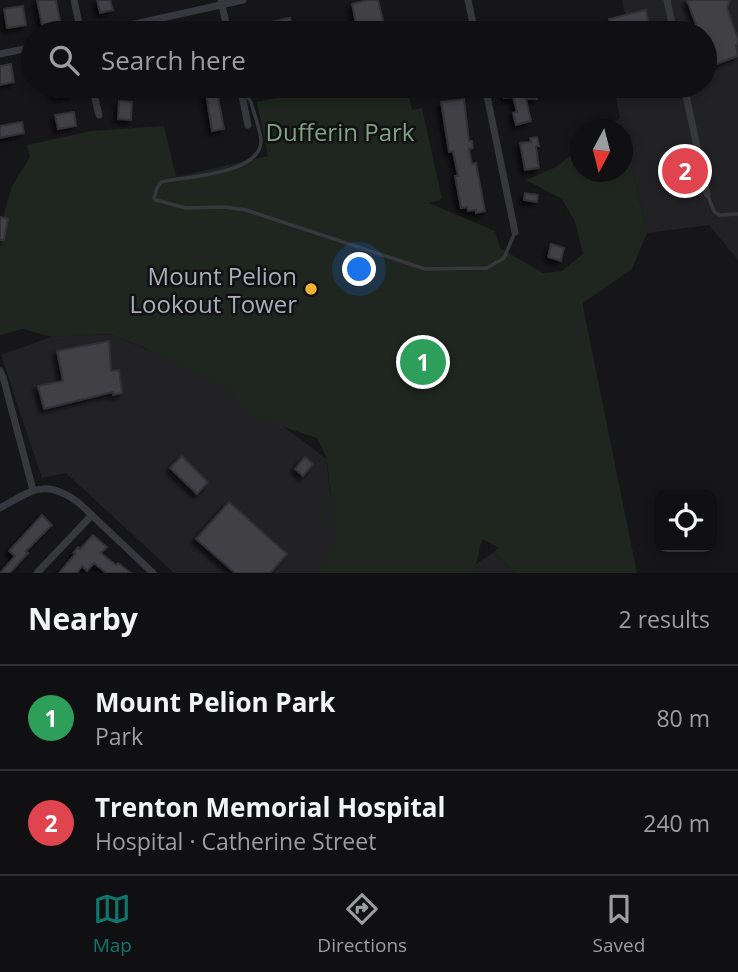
<!DOCTYPE html>
<html lang="en">
<head>
<meta charset="utf-8">
<style>
  body { margin:0; font-family:"Open Sans",sans-serif; background:#19191b; color:#f1f3f6 }
  .controls { position:absolute; right:21px; bottom:21px; display:grid; overflow:hidden; border-radius:14px; box-shadow:0 4px 10px #0003 }
  .controls button { width:63px; height:63px; display:grid; place-items:center; padding:0; border:0; border-bottom:2px solid #303032; background:#101012; color:#f1f3f6; font:35px sans-serif }
  .compass { position:absolute; left:570px; top:119px; width:63px; height:63px; border-radius:50%; background:#101012; box-shadow:0 4px 10px #0003; rotate:187deg }
  .you { position:absolute; left:360px; top:270px; width:24px; height:24px; margin:-18px; border:5px solid #fff; border-radius:50%; background:#1a73e8; box-shadow:0 0 0 10px #1a73e833 }
  .badge { display:grid; place-items:center; width:46px; height:46px; border-radius:50%; background:#0f766e; color:#fff; font-size:23px; font-weight:700 }
  .pin { position:absolute; translate:-50% -50%; border:4px solid #fff; box-shadow:0 2px 7px #0006 }
  .list { margin:0; padding:0; list-style:none }
  h2 { display:flex; justify-content:space-between; align-items:center; height:91px; margin:0; padding:0 28px; font-size:30px }
  h2 small { font-size:23px; font-weight:400; color:#9c9d9f }
  .list li { display:grid; grid-template-columns:46px 1fr auto; gap:21px; align-items:center; box-sizing:border-box; height:105px; padding:0 28px; border-top:2px solid #303032 }
  .list b { display:block; font-size:26px; white-space:nowrap }
  .list p { margin:0; font-size:23px; white-space:nowrap; color:#9c9d9f }
  .list em { font-size:23px; font-style:normal; color:#9c9d9f }
  .icon { flex:none; width:38px; height:38px; fill:none; stroke:currentColor; stroke-width:2; stroke-linecap:round; stroke-linejoin:round }
  .map { position:relative; flex:none; width:738px; height:573px; overflow:hidden }
  .search { position:absolute; background:#101012; box-shadow:0 4px 10px #0003; left:21px; right:21px; top:21px; height:77px; display:flex; align-items:center; gap:18px; box-sizing:border-box; padding:0 24px; border-radius:38px; color:#9c9d9f; font-size:26px }
  .sheet { height:301px; background:#101012 }
  nav { display:flex; justify-content:space-around; align-items:center; box-sizing:border-box; height:98px; border-top:2px solid #303032; background:#101012; font-size:19px; color:#9c9d9f }
  nav a { display:grid; justify-items:center; gap:4px }
  nav .on { color:#0f766e }
  .map>svg:first-child { display:block }
  .built { fill:#222225 }
  .green { fill:#1e261f }
  .building { fill:#404145; stroke:#303034; stroke-width:2; filter:url(#shadow) }
  .lines { fill:none; stroke-linecap:round; stroke-linejoin:round }
  .lane { stroke:#37383d; stroke-width:3.5 }
  .street { stroke:#37383d; stroke-width:7 }
  .poi-dot { fill:#f2b134; stroke:#111113; stroke-width:2.5 }
  .labels { text-anchor:middle; dominant-baseline:central; stroke-width:5; stroke-linejoin:round; paint-order:stroke }
  .park-label { font-size:24px; fill:#7fa381; stroke:#111113 }
  .poi-label { font-size:24px; fill:#a8adb8; stroke:#111113; text-anchor:end }
</style>
</head>
<body>
<div class="map">
<svg width="738" height="573" viewBox="0 0 738 573">
  <defs>
    <filter id="shadow"><feDropShadow dx="-4" dy="4" stdDeviation="2" flood-color="#0009"/></filter>
  </defs>
  <rect width="100%" height="100%" fill="#161618"/>
  <!-- built -->
  <g class="built">
    <polygon points="622,0 738,0 738,260 709,225 647,233 620,118 614,86 705,86 705,33 629,33"/>
    <polygon points="110,334 219,379 327,459 327,465 330,495 464,572 494,552 516,573 174,573 66,473 42,478 1,355 51,337"/>
  </g>
  <!-- green -->
  <path class="green" d="M335,86h72l5,24 10,-2 20,91 -13,4 66,28 5,17 43,25 19,-2 21,-17 -8,-32 -13,-23 -36,-19 30,-13 24,-19v24h42v-42l-17,-1 15,-11 27,115 -15,36 -49,34v4l54,266h-121l-22,-21 5,-4 -16,-9c-8,15 0,22 -15,34h-152l19,-33 -8,-81 -10,-21 -66,-22 -21,-25 -85,-43 -35,-14 -59,3 -28,-8 -23,6v-107l12,-42 18,-29 -3,-12 64,-14 73,-5 12,51 92,-21 -11,-54z"/>
  <!-- building -->
  <g class="building">
    <polygon points="37,0 56,0 60,21 42,25"/>
    <polygon points="97,0 110,0 113,10 100,13"/>
    <polygon points="367,0 378,0 386,33 358,33 352,4"/>
    <polygon points="687,0 730,0 727,8 738,39 738,44 736,45 738,56 711,66 705,49 705,33 699,33"/>
    <polygon points="23,6 26,25 7,28 4,9"/>
    <polygon points="646,10 650,33 610,33 609,19"/>
    <polygon points="290,18 293,33 273,33 270,22"/>
    <polygon points="207,23 208,33 196,33 195,24"/>
    <polygon points="11,64 14,82 0,85 0,66"/>
    <polygon points="54,86 73,86 74,95 55,97"/>
    <polygon points="216,86 224,129 212,131 205,88"/>
    <polygon points="502,86 518,86 519,91 536,90 537,99 526,99 531,121 516,125 513,113 517,112 513,97 504,98"/>
    <polygon points="464,99 469,141 472,141 473,148 469,149 472,164 476,163 485,211 476,213 476,210 468,211 467,207 461,208 455,176 458,176 453,151 449,152 441,102"/>
    <polygon points="119,101 132,102 131,120 118,119"/>
    <polygon points="74,112 76,126 58,129 55,115"/>
    <polygon points="22,122 24,133 0,138 0,126"/>
    <polygon points="537,137 539,146 536,146 539,168 525,170 520,143 531,142 530,138"/>
    <polygon points="525,193 538,195 537,202 524,200"/>
    <polygon points="0,217 8,219 4,240 0,240"/>
    <polygon points="551,244 564,248 561,261 548,257"/>
    <polygon points="109,341 111,371 119,370 122,393 113,395 113,392 44,409 38,386 63,381 57,351"/>
    <polygon points="182,456 208,482 197,494 170,468"/>
    <polygon points="305,457 313,464 303,476 295,469"/>
    <polygon points="229,502 287,554 270,573 235,573 196,539"/>
    <polygon points="42,515 52,525 26,551 28,553 10,573 0,573 15,556 9,551"/>
    <polygon points="93,535 107,547 101,553 116,565 118,563 131,573 106,573 94,563 87,571 82,566 77,573 59,573 75,554 73,553 78,547 80,549"/>
  </g>
  <g class="lines">
    <!-- lane -->
    <g class="lane">
      <path d="M243,95l5,3 3,4c3,12 9,26 10,38 1,35 -76,36 -100,42l-4,6 -3,10 2,2 30,8 38,-1 22,3 179,59 62,-1 17,-10 11,-26"/>
      <polyline points="707,194 714,211 719,215 738,214"/>
    </g>
    <!-- street -->
    <g class="street">
      <polyline points="74,0 81,33"/>
      <polyline points="221,0 228,33"/>
      <polyline points="468,0 475,33"/>
      <polyline points="667,0 674,33"/>
      <polyline points="94,33 243,0"/>
      <polyline points="0,54 33,47"/>
      <polyline points="92,86 99,115"/>
      <polyline points="240,86 248,125"/>
      <polyline points="485,86 515,232"/>
      <polyline points="684,86 707,194"/>
      <polyline points="0,371 3,377 33,490"/>
      <path d="M0,508c33,-18 45,-30 79,-5l74,70"/>
      <polyline points="37,573 92,515"/>
    </g>
  </g>
  <!-- markers -->
  <circle class="poi-dot" cx="311" cy="289" r="7"/>
  <g class="labels">
    <!-- park labels -->
    <g class="park-label">
      <text x="340" y="131">Dufferin Park</text>
    </g>
    <!-- poi labels -->
    <g class="poi-label">
      <text x="297" y="275">Mount Pelion<tspan x="297" dy="28">Lookout Tower</tspan></text>
    </g>
  </g>
</svg>
<div class="controls">
<button><svg class="icon" aria-label="locate" viewBox="0 0 24 24"><circle cx="12" cy="12" r="6"/><path d="M12 2v4M12 18v4M2 12h4M18 12h4"/></svg></button>
</div>
<svg class="compass" viewBox="-18 -18 36 36"><path d="M0-13l5 13h-10z" fill="#e53935"/><path d="M0 13l5-13h-10z" fill="#9c9d9f"/></svg>
<div class="you"></div>
<div class="pin badge" style="left:423px;top:362px;background:#2e9e5b">1</div>
<div class="pin badge" style="left:685px;top:171px;background:#e0444e">2</div>
<div class="search"><svg class="icon" aria-label="search" viewBox="0 0 24 24"><circle cx="10" cy="10" r="6"/><path d="M15 15l6 6"/></svg>Search here</div>
</div>
<section class="sheet">
<h2>Nearby<small>2 results</small></h2>
<ul class="list">
<li><span class="badge" style="background:#2e9e5b">1</span><div><b>Mount Pelion Park</b><p>Park</p></div><em>80 m</em></li>
<li><span class="badge" style="background:#e0444e">2</span><div><b>Trenton Memorial Hospital</b><p>Hospital · Catherine Street</p></div><em>240 m</em></li>
</ul>
</section>
<nav>
<a class="on"><svg class="icon" aria-label="map" viewBox="0 0 24 24"><path d="M3 6l6-2 6 2 6-2v14l-6 2-6-2-6 2zM9 4v14M15 6v14"/></svg>Map</a>
<a><svg class="icon" aria-label="directions" viewBox="0 0 24 24"><path d="M12 3l9 9-9 9-9-9zM9 14v-3h6M13 9l2 2-2 2"/></svg>Directions</a>
<a><svg class="icon" aria-label="saved" viewBox="0 0 24 24"><path d="M7 4h10v16l-5-4-5 4z"/></svg>Saved</a>
</nav>
</body>
</html>
